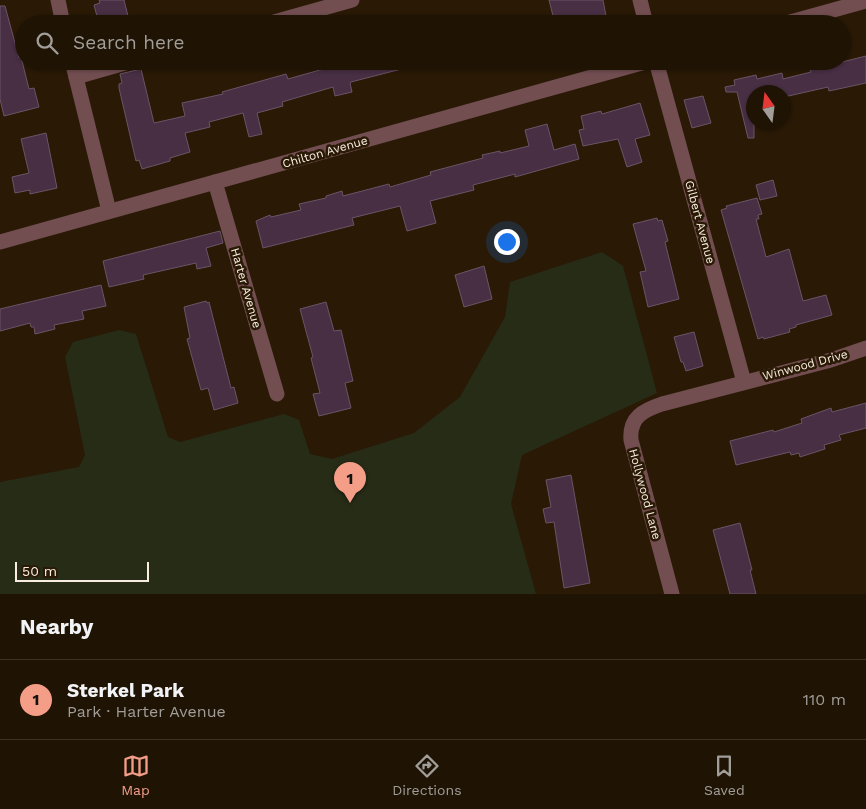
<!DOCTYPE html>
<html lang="en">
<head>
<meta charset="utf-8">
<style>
  body { margin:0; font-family:"Work Sans",sans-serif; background:#2c2013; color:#f1f3f6 }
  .compass { position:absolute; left:746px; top:85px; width:45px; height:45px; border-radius:50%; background:#1f1304; box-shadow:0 1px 4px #0004; rotate:346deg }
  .scale { position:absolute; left:15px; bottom:12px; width:134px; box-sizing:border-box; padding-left:5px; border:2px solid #f8ede0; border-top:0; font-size:14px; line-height:18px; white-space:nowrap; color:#f8ede0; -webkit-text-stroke:4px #291905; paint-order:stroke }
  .you { position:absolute; left:506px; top:241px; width:18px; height:18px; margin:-12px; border:4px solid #fff; border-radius:50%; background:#1a73e8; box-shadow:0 0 0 8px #1a73e833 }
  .badge { display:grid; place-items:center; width:32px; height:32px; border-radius:50%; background:#f49e88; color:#111; font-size:16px; font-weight:700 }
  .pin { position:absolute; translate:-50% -41px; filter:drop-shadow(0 1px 2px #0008) }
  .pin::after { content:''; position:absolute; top:26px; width:18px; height:15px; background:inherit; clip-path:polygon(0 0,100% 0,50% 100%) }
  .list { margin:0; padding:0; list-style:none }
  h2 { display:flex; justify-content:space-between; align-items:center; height:65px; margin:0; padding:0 20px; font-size:21px }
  h2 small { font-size:16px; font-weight:400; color:#a19e9a }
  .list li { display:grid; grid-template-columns:32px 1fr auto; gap:15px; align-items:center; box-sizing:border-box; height:80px; padding:0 20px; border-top:1px solid #3c3226 }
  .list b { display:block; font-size:19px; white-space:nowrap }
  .list p { margin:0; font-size:16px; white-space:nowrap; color:#a19e9a }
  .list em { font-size:16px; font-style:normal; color:#a19e9a }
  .icon { flex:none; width:28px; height:28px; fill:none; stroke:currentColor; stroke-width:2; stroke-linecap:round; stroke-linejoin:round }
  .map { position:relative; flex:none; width:866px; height:594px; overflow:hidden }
  .search { position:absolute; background:#1f1304; box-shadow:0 1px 4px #0004; left:15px; right:15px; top:15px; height:55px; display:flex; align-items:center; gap:12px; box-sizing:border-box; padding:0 18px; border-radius:28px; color:#a19e9a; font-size:19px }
  .sheet { height:145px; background:#1f1304 }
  nav { display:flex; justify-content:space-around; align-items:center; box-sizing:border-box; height:70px; border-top:1px solid #3c3226; background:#1f1304; font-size:14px; color:#a19e9a }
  nav a { display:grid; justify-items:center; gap:2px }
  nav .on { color:#f49e88 }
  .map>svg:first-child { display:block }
  .green { fill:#272c17 }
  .building { fill:#482f44; stroke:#6b5466 }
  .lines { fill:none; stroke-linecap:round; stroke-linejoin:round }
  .minor { stroke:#724e51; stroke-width:15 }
  .labels { text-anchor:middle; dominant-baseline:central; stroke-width:5; stroke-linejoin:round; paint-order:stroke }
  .street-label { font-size:12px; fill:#f8ede0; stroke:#291905 }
</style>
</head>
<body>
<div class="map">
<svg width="866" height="594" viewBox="0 0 866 594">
  <rect width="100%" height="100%" fill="#291905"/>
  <!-- green -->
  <polygon class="green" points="602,252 623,266 657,393 522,455 511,504 536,594 0,594 0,482 79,467 85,455 65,357 73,342 119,330 136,334 168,437 180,442 284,414 299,420 310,454 332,459 414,433 460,397 505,317 510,282"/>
  <!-- building -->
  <g class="building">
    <polygon points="99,0 124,0 130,24 99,24 94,5 100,3"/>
    <polygon points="549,0 603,0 606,16 603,17 604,24 589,24 588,21 576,24 555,24"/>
    <polygon points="0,6 5,6 19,58 21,57 29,89 34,88 39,107 4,116 0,99"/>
    <polygon points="866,56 866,83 829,91 828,87 784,97 784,92 754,92 754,138 748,138 737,92 726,92 725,87 735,85 734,80 756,75 757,79 782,73 783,79 811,72 810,70"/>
    <polygon points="332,61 412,61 413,66 351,82 350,83 352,92 335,96 333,87 282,102 283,106 257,113 262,134 249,137 243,113 209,122 210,127 185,133 190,152 170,158 170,161 142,169 139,160 136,161 119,88 119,84 122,83 120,74 141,69 154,123 185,116 182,103 223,94 222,92 286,74 288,79 334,66"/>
    <polygon points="703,96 711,123 692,128 684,100"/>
    <polygon points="640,103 650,135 635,139 642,162 627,167 618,139 583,146 579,130 584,129 581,116 601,111 602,114"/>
    <polygon points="547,124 554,150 575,144 579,159 515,177 515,174 473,185 474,190 430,201 436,223 407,231 400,206 352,218 354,225 263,248 256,221 270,215 271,217 301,210 299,204 326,198 326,196 342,191 343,196 389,184 390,187 431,175 430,172 483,158 482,155 500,151 500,153 529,146 525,130"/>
    <polygon points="46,133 57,188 30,194 30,190 15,193 12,177 29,173 21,139"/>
    <polygon points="773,180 777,196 760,200 756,185"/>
    <polygon points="757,198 762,214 758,215 759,219 756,219 766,257 789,249 803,301 826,295 832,315 796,325 796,327 789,329 790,332 764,339 763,337 758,339 721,210 727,208 726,206"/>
    <polygon points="657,218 658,221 662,220 668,241 665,242 679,299 648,307 640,272 646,271 633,224"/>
    <polygon points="220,231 223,243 206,248 211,266 197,269 196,263 143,275 144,279 109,287 103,261"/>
    <polygon points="484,266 492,299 464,307 455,275"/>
    <polygon points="101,285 106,306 82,311 84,319 54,325 55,329 35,334 34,327 31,327 30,323 0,331 0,309"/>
    <polygon points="206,301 207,303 209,302 231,388 234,387 238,403 214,410 208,388 201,390 187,339 190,338 184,307"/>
    <polygon points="326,302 334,331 341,330 353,381 345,383 351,408 319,416 313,394 320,393 311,358 313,357 300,309"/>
    <polygon points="694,332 703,366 686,371 683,362 681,362 674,337"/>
    <polygon points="866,403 866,428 839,435 841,440 824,445 825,449 800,457 799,453 791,455 790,452 736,465 730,441 773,430 774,432 802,423 801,419 831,408 832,412"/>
    <polygon points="571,475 590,583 564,588 554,522 546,523 543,509 551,507 546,480"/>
    <polygon points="740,523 752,570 750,570 756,594 730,594 713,530"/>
  </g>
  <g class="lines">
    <!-- minor -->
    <g class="minor">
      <polyline points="58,0 63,24"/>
      <polyline points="640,0 646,24"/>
      <polyline points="267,24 352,0"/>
      <polyline points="783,24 866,1"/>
      <polyline points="72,61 109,211"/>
      <polyline points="656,61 744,382"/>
      <polyline points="76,77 132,61"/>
      <polyline points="215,182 277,394"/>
      <polyline points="0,242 649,61"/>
      <path d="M672,594l-41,-154c-2,-23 13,-30 31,-36l169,-44 35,-12"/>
    </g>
  </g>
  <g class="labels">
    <!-- street labels -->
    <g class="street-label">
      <text transform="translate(325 152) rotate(-16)">Chilton Avenue</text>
      <text transform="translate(700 222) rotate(75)">Gilbert Avenue</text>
      <text transform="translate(246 288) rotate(74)">Harter Avenue</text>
      <text transform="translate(805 365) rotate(-15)">Winwood Drive</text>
      <text transform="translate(645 494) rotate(75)">Hollywood Lane</text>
    </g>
  </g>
</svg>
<svg class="compass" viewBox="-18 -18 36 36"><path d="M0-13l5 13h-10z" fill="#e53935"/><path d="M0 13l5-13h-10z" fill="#a19e9a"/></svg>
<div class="scale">50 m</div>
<div class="you"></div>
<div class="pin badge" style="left:350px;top:503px">1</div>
<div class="search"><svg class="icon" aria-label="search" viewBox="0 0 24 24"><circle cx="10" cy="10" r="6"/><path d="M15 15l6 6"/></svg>Search here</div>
</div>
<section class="sheet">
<h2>Nearby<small></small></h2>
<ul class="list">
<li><span class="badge">1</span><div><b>Sterkel Park</b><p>Park · Harter Avenue</p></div><em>110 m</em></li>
</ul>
</section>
<nav>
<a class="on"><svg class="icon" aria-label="map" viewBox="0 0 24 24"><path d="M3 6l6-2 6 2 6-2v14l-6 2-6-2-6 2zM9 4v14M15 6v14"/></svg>Map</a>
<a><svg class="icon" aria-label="directions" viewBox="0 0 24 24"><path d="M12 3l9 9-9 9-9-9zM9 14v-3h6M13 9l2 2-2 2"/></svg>Directions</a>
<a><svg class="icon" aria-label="saved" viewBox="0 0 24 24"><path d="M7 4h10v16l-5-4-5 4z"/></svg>Saved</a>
</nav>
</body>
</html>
